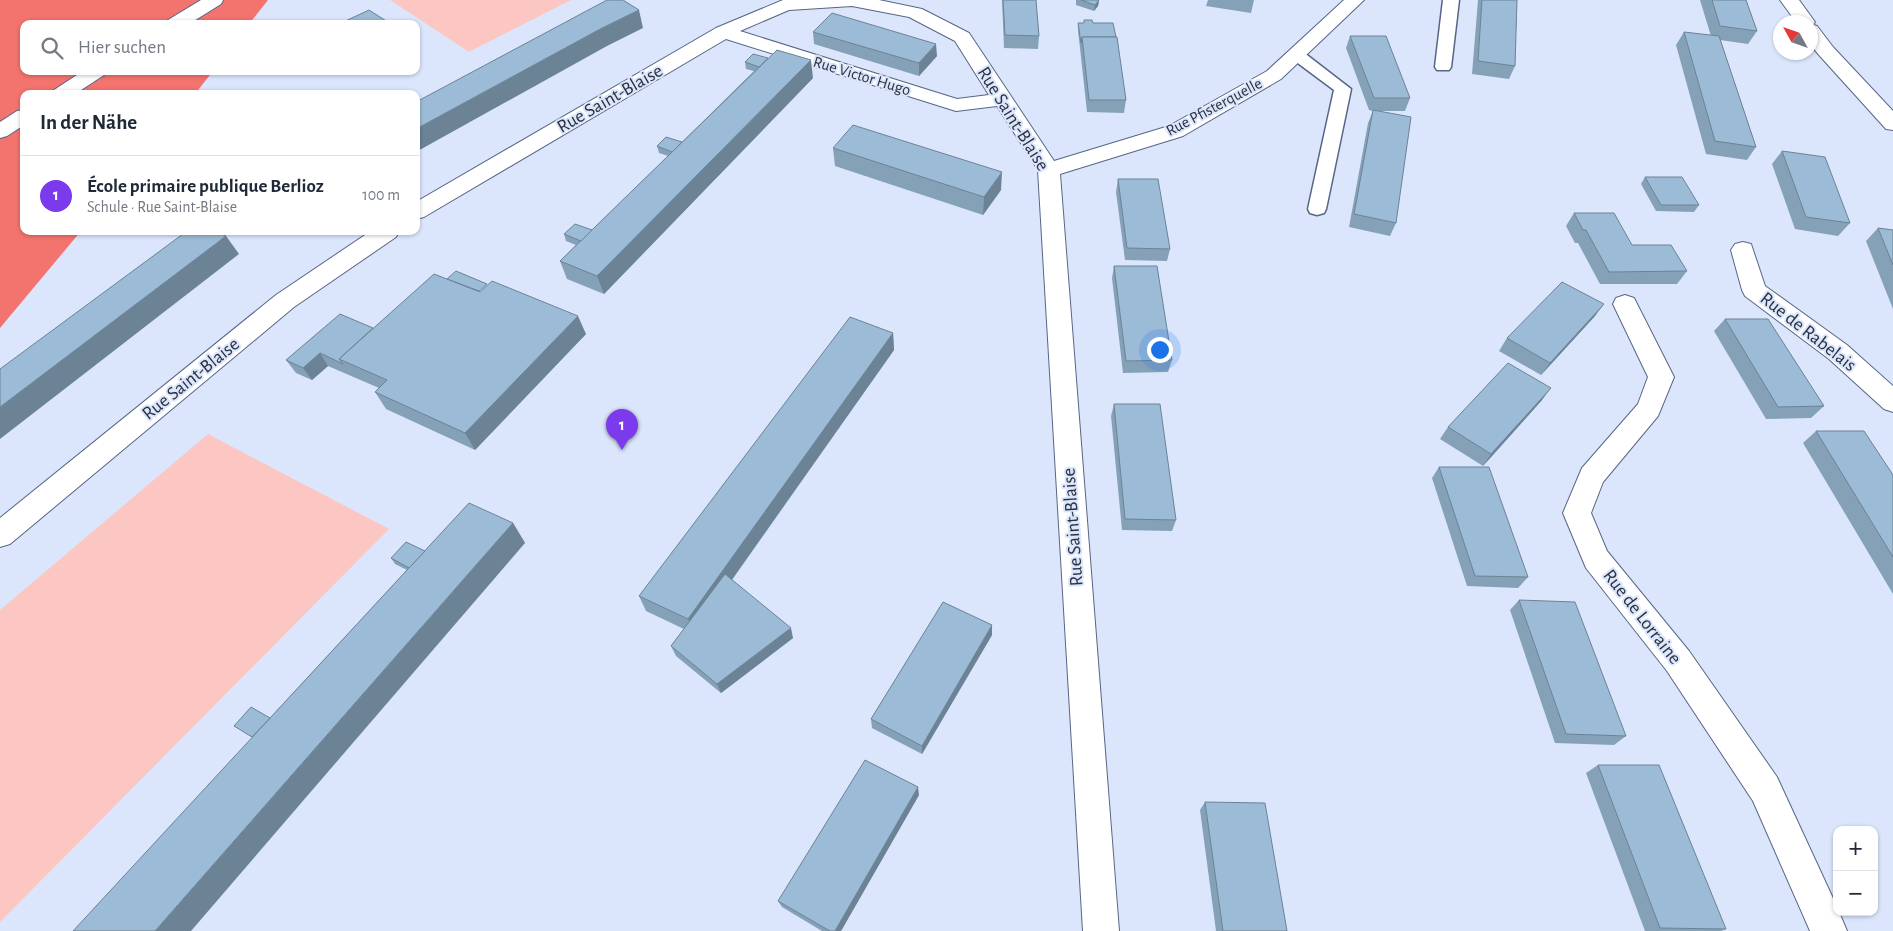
<!DOCTYPE html>
<html lang="de">
<head>
<meta charset="utf-8">
<style>
  body { margin:0; font-family:"Alegreya Sans",sans-serif; background:#f6f6f7; color:#1f2937 }
  .controls { position:absolute; right:15px; bottom:15px; display:grid; overflow:hidden; border-radius:10px; box-shadow:0 1px 4px #0004 }
  .controls button { width:45px; height:45px; display:grid; place-items:center; padding:0; border:0; border-bottom:1px solid #e0e1e3; background:#fff; color:#1f2937; font:25px sans-serif }
  .compass { position:absolute; left:1773px; top:15px; width:45px; height:45px; border-radius:50%; background:#fff; box-shadow:0 1px 4px #0004; rotate:310deg }
  .you { position:absolute; left:1159px; top:349px; width:18px; height:18px; margin:-12px; border:4px solid #fff; border-radius:50%; background:#1a73e8; box-shadow:0 0 0 8px #1a73e833 }
  .badge { display:grid; place-items:center; width:32px; height:32px; border-radius:50%; background:#7c3aed; color:#fff; font-size:16px; font-weight:700 }
  .pin { position:absolute; translate:-50% -41px; filter:drop-shadow(0 1px 2px #0008) }
  .pin::after { content:''; position:absolute; top:26px; width:18px; height:15px; background:inherit; clip-path:polygon(0 0,100% 0,50% 100%) }
  .list { margin:0; padding:0; list-style:none }
  h2 { display:flex; justify-content:space-between; align-items:center; height:65px; margin:0; padding:0 20px; font-size:21px }
  h2 small { font-size:16px; font-weight:400; color:#747a83 }
  .list li { display:grid; grid-template-columns:32px 1fr auto; gap:15px; align-items:center; box-sizing:border-box; height:80px; padding:0 20px; border-top:1px solid #e0e1e3 }
  .list b { display:block; font-size:19px; white-space:nowrap }
  .list p { margin:0; font-size:16px; white-space:nowrap; color:#747a83 }
  .list em { font-size:16px; font-style:normal; color:#747a83 }
  .icon { flex:none; width:28px; height:28px; fill:none; stroke:currentColor; stroke-width:2; stroke-linecap:round; stroke-linejoin:round }
  .map { position:relative; flex:none; width:1893px; height:931px; overflow:hidden }
  .search { position:absolute; background:#fff; box-shadow:0 1px 4px #0004; left:20px; top:20px; width:400px; height:55px; display:flex; align-items:center; gap:12px; box-sizing:border-box; padding:0 18px; border-radius:10px; color:#747a83; font-size:19px }
  .panel { position:absolute; background:#fff; box-shadow:0 1px 4px #0004; left:20px; top:90px; width:400px; height:145px; border-radius:10px }
  .map>svg:first-child { display:block }
  .green { fill:#fcc7c2 }
  .forest { fill:#f3736e }
  .lines { fill:none; stroke-linecap:round; stroke-linejoin:round }
  .service-casing { stroke:#576685; stroke-width:3 }
  .minor-casing { stroke:#576685; stroke-width:2 }
  .secondary-casing { stroke:#576685; stroke-width:2 }
  .service { fill:#fff; fill-rule:evenodd }
  .minor { fill:#fff; fill-rule:evenodd }
  .secondary { fill:#fff; fill-rule:evenodd }
  .wall { fill:#85a1b8 }
  .shaded-wall { fill:#6c8396 }
  .building { fill:#9bbbd6; stroke:#6c8396 }
  .labels { text-anchor:middle; dominant-baseline:central; stroke-width:4; stroke-linejoin:round; paint-order:stroke }
  .far-street-label { font-size:16px; fill:#2a313f; stroke:#dbe6fc }
  .street-label { font-size:19px; fill:#2a313f; stroke:#dbe6fc }
</style>
</head>
<body>
<div class="map">
<svg width="1893" height="931" viewBox="0 0 1893 931">
  <rect width="100%" height="100%" fill="#dbe6fc"/>
  <!-- green -->
  <g class="green">
    <polygon points="390,0 571,0 469,52"/>
    <polygon points="208,434 389,529 0,922 0,610"/>
  </g>
  <!-- forest -->
  <polygon class="forest" points="0,0 268,0 249,24 24,24 24,71 213,71 195,94 24,94 24,231 81,231 0,328"/>
  <g class="lines">
    <!-- service casing -->
    <g class="service-casing">
      <g id="service">
        <polygon points="1443,0 1459,0 1451,67 1449,70 1437,70 1435,67"/>
        <polygon points="1297,50 1303,52 1351,89 1326,209 1324,213 1317,215 1310,213 1308,209 1334,90 1291,58 1289,55 1291,52"/>
      </g>
    </g>
    <!-- minor casing -->
    <g class="minor-casing">
      <g id="minor">
        <path d="M783,0h96l43,9 47,24 85,128 115,-35 98,-55 77,-71h20l-83,79 -98,57 -123,38 59,757h-36l-45,-761 -41,-64 -41,5 -230,-72 -302,178 -8,2v-17l300,-174zM852,6l57,11 46,24 34,54 -32,4 -217,-68 49,-21z"/>
        <polygon points="1780,0 1799,0 1815,22 1813,25 1817,26 1833,47 1893,111 1893,130 1886,129 1819,55 1810,44 1810,22 1796,22"/>
        <polygon points="371,231 399,231 396,237 294,307 10,544 0,547 0,518 276,295"/>
        <polygon points="1743,242 1751,244 1765,286 1847,345 1893,386 1893,412 1884,409 1829,359 1745,296 1742,290 1731,250 1735,244"/>
        <polygon points="1625,295 1634,298 1674,377 1658,416 1603,482 1591,513 1607,551 1689,651 1777,777 1837,907 1837,912 1839,912 1847,931 1810,931 1753,801 1667,671 1586,568 1563,513 1582,468 1638,404 1648,377 1613,304 1616,298"/>
      </g>
    </g>
    <!-- secondary casing -->
    <g class="secondary-casing">
      <g id="secondary">
        <polygon points="201,0 223,0 221,4 189,24 166,24 168,20"/>
        <polygon points="83,71 107,71 104,75 75,94 51,94 54,90"/>
        <polygon points="24,110 24,125 7,136 0,138 0,122 17,111"/>
      </g>
    </g>
    <!-- service -->
    <use href="#service" class="service"/>
    <!-- minor -->
    <use href="#minor" class="minor"/>
    <!-- secondary -->
    <use href="#secondary" class="secondary"/>
  </g>
  <!-- wall -->
  <g class="wall">
    <polygon points="1002,0 1036,0 1039,36 1038,49 1004,48"/>
    <polygon points="1076,0 1099,0 1098,6 1094,11 1076,5"/>
    <polygon points="1208,0 1254,0 1251,13 1206,6"/>
    <polygon points="1478,0 1517,0 1515,66 1509,79 1472,74"/>
    <polygon points="1700,0 1746,0 1757,31 1748,44 1720,40 1756,147 1747,160 1706,154 1676,45 1684,32 1711,36"/>
    <polygon points="1084,20 1093,23 1116,37 1126,100 1124,113 1087,112 1078,30 1078,23 1084,23"/>
    <polygon points="813,32 937,56 919,76 814,44"/>
    <polygon points="1350,36 1410,98 1405,111 1376,111 1396,223 1390,236 1349,227 1368,123 1373,111 1369,110 1346,48"/>
    <polygon points="745,62 813,78 604,294 567,279 560,261 576,245 566,241 564,234 592,230 668,156 659,153 657,146 682,142 754,71 746,69"/>
    <polygon points="833,148 1001,190 983,215 835,166"/>
    <polygon points="1782,151 1850,223 1838,236 1795,229 1772,164"/>
    <polygon points="1645,177 1699,205 1694,212 1656,211 1641,184"/>
    <polygon points="1118,179 1170,249 1167,261 1125,260 1116,192"/>
    <polygon points="1574,213 1632,245 1687,271 1677,284 1600,284 1578,243 1575,243 1566,226"/>
    <polygon points="1878,228 1893,230 1893,309 1866,241"/>
    <polygon points="1114,266 1172,360 1168,372 1123,373 1112,278"/>
    <polygon points="1595,316 1541,375 1499,351 1507,338"/>
    <polygon points="1725,319 1824,406 1811,418 1766,419 1714,331"/>
    <polygon points="373,328 586,334 475,450 386,409 375,392 379,388 328,366 312,380 296,373 286,360"/>
    <polygon points="893,333 894,350 732,580 793,638 721,693 676,656 671,646 684,629 646,611 639,596"/>
    <polygon points="1542,400 1483,466 1440,439 1448,427"/>
    <polygon points="1114,404 1176,520 1172,531 1122,530 1111,416"/>
    <polygon points="1816,431 1893,475 1893,594 1803,443"/>
    <polygon points="1439,467 1528,577 1518,588 1467,586 1432,478"/>
    <polygon points="513,523 525,543 252,737 234,726 270,718 407,570 395,564 391,558 425,551"/>
    <polygon points="1519,600 1626,736 1614,745 1555,743 1510,610"/>
    <polygon points="992,635 922,754 872,728 871,719"/>
    <polygon points="1598,765 1726,929 1721,931 1645,931 1586,773"/>
    <polygon points="919,795 841,931 822,931 782,907 778,901"/>
    <polygon points="1205,802 1287,931 1216,931 1200,810"/>
  </g>
  <!-- shaded-wall -->
  <g class="shaded-wall">
    <polygon points="1099,0 1098,6 1094,11 1095,5"/>
    <polygon points="639,10 643,28 607,46 416,152 416,129 602,28"/>
    <polygon points="416,44 420,51 416,53"/>
    <polygon points="936,44 937,56 919,76 919,63"/>
    <polygon points="811,60 813,78 604,294 597,276"/>
    <polygon points="1002,172 1001,190 983,215 984,197"/>
    <polygon points="226,236 239,254 0,439 0,407"/>
    <polygon points="1604,304 1595,316 1541,375 1550,363"/>
    <polygon points="578,316 586,334 475,450 465,433"/>
    <polygon points="893,333 894,350 694,633 688,619"/>
    <polygon points="320,353 328,366 312,380 303,368"/>
    <polygon points="1551,388 1542,400 1483,466 1491,454"/>
    <polygon points="513,523 525,543 191,931 155,931"/>
    <polygon points="992,625 992,635 922,754 922,746"/>
    <polygon points="791,628 793,638 721,693 717,684"/>
    <polygon points="918,787 919,795 841,931 835,931"/>
  </g>
  <!-- building -->
  <g class="building">
    <polygon points="607,0 623,0 639,10 602,28 416,129 416,102"/>
    <polygon points="1003,0 1036,0 1039,36 1005,35"/>
    <polygon points="1081,0 1099,0 1095,5"/>
    <polygon points="1482,0 1517,0 1515,66 1478,61"/>
    <polygon points="1712,0 1746,0 1757,31 1720,26"/>
    <polygon points="369,10 391,24 339,24"/>
    <polygon points="832,13 936,44 919,63 813,32"/>
    <polygon points="1084,20 1092,20 1093,23 1113,23 1116,37 1082,37 1081,43 1078,23 1084,23"/>
    <polygon points="1684,32 1719,36 1756,147 1715,141"/>
    <polygon points="1350,36 1386,36 1410,98 1374,98"/>
    <polygon points="1082,37 1117,37 1126,100 1089,100"/>
    <polygon points="777,50 811,60 597,276 560,261"/>
    <polygon points="753,54 768,58 759,67 745,62"/>
    <polygon points="1373,110 1411,117 1396,223 1354,214"/>
    <polygon points="853,125 1002,172 984,197 833,148"/>
    <polygon points="666,137 682,142 672,152 657,146"/>
    <polygon points="1782,151 1825,157 1850,223 1806,217"/>
    <polygon points="1645,177 1682,177 1699,205 1661,205"/>
    <polygon points="1118,179 1158,179 1170,249 1127,248"/>
    <polygon points="1574,213 1614,213 1632,245 1671,245 1687,271 1609,272 1586,230 1583,230"/>
    <polygon points="575,224 592,230 581,241 564,234"/>
    <polygon points="1878,228 1893,230 1893,265"/>
    <polygon points="187,231 215,231 226,236 0,407 0,369"/>
    <polygon points="1114,266 1157,266 1172,360 1126,361"/>
    <polygon points="456,271 487,284 479,291 447,279"/>
    <polygon points="434,274 480,292 492,281 578,316 465,433 375,392 387,380 339,359"/>
    <polygon points="1562,282 1604,304 1550,363 1507,338"/>
    <polygon points="340,314 373,328 339,359 343,364 320,353 303,368 286,360"/>
    <polygon points="850,317 893,333 688,619 639,596"/>
    <polygon points="1725,319 1768,319 1824,406 1778,407"/>
    <polygon points="1508,363 1551,388 1491,454 1448,427"/>
    <polygon points="1114,404 1160,404 1176,520 1125,519"/>
    <polygon points="1816,431 1864,431 1893,475 1893,557"/>
    <polygon points="1439,467 1489,467 1528,577 1475,576"/>
    <polygon points="469,503 513,523 155,931 73,931"/>
    <polygon points="406,542 425,551 409,568 391,558"/>
    <polygon points="725,574 791,628 717,684 671,646"/>
    <polygon points="1519,600 1575,602 1626,736 1566,734"/>
    <polygon points="943,602 992,625 922,746 871,719"/>
    <polygon points="251,707 270,718 252,737 234,726"/>
    <polygon points="865,760 918,787 835,931 830,931 778,901"/>
    <polygon points="1598,765 1659,765 1726,929 1660,928"/>
    <polygon points="1205,802 1265,803 1287,931 1223,931"/>
  </g>
  <g class="labels">
    <!-- far-street labels -->
    <g class="far-street-label">
      <text transform="translate(862 76) rotate(17)">Rue Victor Hugo</text>
      <text transform="translate(1214 107) rotate(-28)">Rue Pfisterquelle</text>
    </g>
    <!-- street labels -->
    <g class="street-label">
      <text transform="translate(610 99) rotate(-30)">Rue Saint-Blaise</text>
      <text transform="translate(1013 119) rotate(58)">Rue Saint-Blaise</text>
      <text transform="translate(1808 332) rotate(38)">Rue de Rabelais</text>
      <text transform="translate(191 379) rotate(-39)">Rue Saint-Blaise</text>
      <text transform="translate(1073 527) rotate(-94)">Rue Saint-Blaise</text>
      <text transform="translate(1642 617) rotate(52)">Rue de Lorraine</text>
    </g>
  </g>
</svg>
<div class="controls">
<button>+</button>
<button>−</button>
</div>
<svg class="compass" viewBox="-18 -18 36 36"><path d="M0-13l5 13h-10z" fill="#e53935"/><path d="M0 13l5-13h-10z" fill="#747a83"/></svg>
<div class="you"></div>
<div class="pin badge" style="left:622px;top:450px">1</div>
<div class="search"><svg class="icon" aria-label="search" viewBox="0 0 24 24"><circle cx="10" cy="10" r="6"/><path d="M15 15l6 6"/></svg>Hier suchen</div>
<section class="panel">
<h2>In der Nähe<small></small></h2>
<ul class="list">
<li><span class="badge">1</span><div><b>École primaire publique Berlioz</b><p>Schule · Rue Saint-Blaise</p></div><em>100 m</em></li>
</ul>
</section>
</div>
</body>
</html>
